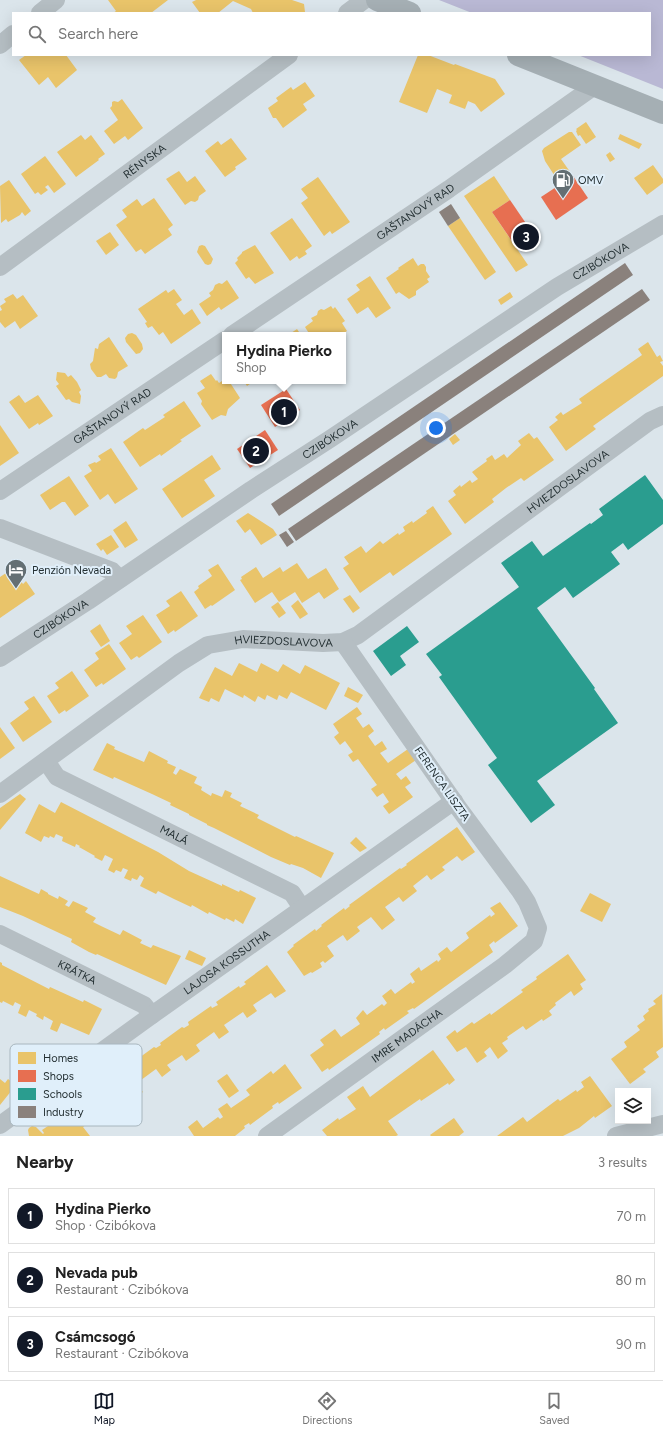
<!DOCTYPE html>
<html lang="en">
<head>
<meta charset="utf-8">
<style>
  body { margin:0; font-family:Figtree,sans-serif; background:#f6f6f6; color:#222 }
  .controls { position:absolute; right:12px; bottom:12px; display:grid; overflow:hidden; border-radius:0px; box-shadow:0 4px 16px #0002 }
  .controls button { width:36px; height:36px; display:grid; place-items:center; padding:0; border:0; border-bottom:1px solid #e0e0e0; background:#fff; color:#222; font:20px sans-serif }
  .you { position:absolute; left:436px; top:428px; width:14px; height:14px; margin:-10px; border:3px solid #fff; border-radius:50%; background:#1a73e8; box-shadow:0 0 0 6px #1a73e833 }
  .badge { display:grid; place-items:center; width:26px; height:26px; border-radius:50%; background:#111827; color:#fff; font-size:13px; font-weight:700 }
  .pin { position:absolute; translate:-50% -50%; border:2px solid #fff; box-shadow:0 1px 4px #0006 }
  .popup { position:absolute; left:222px; top:332px; width:124px; height:52px; box-sizing:border-box; display:grid; place-content:center; border-radius:0px; background:#fff; filter:drop-shadow(0 1px 3px #0005); font-size:13px; white-space:nowrap; color:#767676 }
  .popup b { font-size:15px; color:#222 }
  .popup::after { content:''; position:absolute; left:50%; top:100%; margin-left:-8px; border:8px solid transparent; border-top-color:#fff }
  .list { margin:0; padding:0; list-style:none }
  h2 { display:flex; justify-content:space-between; align-items:center; height:52px; margin:0; padding:0 16px; font-size:17px }
  h2 small { font-size:13px; font-weight:400; color:#767676 }
  .list li { display:grid; grid-template-columns:26px 1fr auto; gap:12px; align-items:center; box-sizing:border-box; height:56px; margin:0 8px 8px; padding:0 8px; border:1px solid #e0e0e0; border-radius:0px }
  .list b { display:block; font-size:15px; white-space:nowrap }
  .list p { margin:0; font-size:13px; white-space:nowrap; color:#767676 }
  .list em { font-size:13px; font-style:normal; color:#767676 }
  .icon { flex:none; width:22px; height:22px; fill:none; stroke:currentColor; stroke-width:2; stroke-linecap:round; stroke-linejoin:round }
  .map { position:relative; flex:none; width:663px; height:1136px; overflow:hidden }
  .search { position:absolute; background:#fff; box-shadow:0 4px 16px #0002; left:12px; right:12px; top:12px; height:44px; display:flex; align-items:center; gap:10px; box-sizing:border-box; padding:0 14px; border-radius:0px; color:#767676; font-size:15px }
  .sheet { height:244px; background:#fff }
  nav { display:flex; justify-content:space-around; align-items:center; box-sizing:border-box; height:56px; border-top:1px solid #e0e0e0; background:#fff; font-size:11px; color:#767676 }
  nav a { display:grid; justify-items:center; gap:2px }
  nav .on { color:#111827 }
  .map>svg:first-child { display:block }
  .green { fill:#b9b8d4 }
  .homes { fill:#e9c46a }
  .shops { fill:#e76f51 }
  .schools { fill:#2a9d8f }
  .industry { fill:#8a817c }
  .lines { fill:none; stroke-linecap:round; stroke-linejoin:round }
  .street { stroke:#b5bec3; stroke-width:18 }
  .secondary { stroke:#a5afb4; stroke-width:22 }
  .labels { text-anchor:middle; dominant-baseline:central; stroke-width:4; stroke-linejoin:round; paint-order:stroke }
  .street-label { font-size:11px; fill:#243033; stroke:#e0effa }
  .poi-label { font-size:11px; fill:#243033; stroke:#e0effa; text-anchor:start }
  .key { fill:#e0effa; stroke:#a8b6be; stroke-width:1 }
  .key-label { font-size:11px; fill:#243033 }
</style>
</head>
<body>
<div class="map">
<svg width="663" height="1136" viewBox="0 0 663 1136">
  <rect width="100%" height="100%" fill="#dbe5eb"/>
  <!-- green -->
  <polygon class="green" points="439,0 663,0 663,89 578,55 650,55 650,13 472,13"/>
  <!-- homes -->
  <g class="homes">
    <polygon points="108,0 168,0 151,13 113,13 116,11"/>
    <polygon points="196,0 292,0 304,4 305,12 253,13 251,9 233,1 218,13 200,13 192,2"/>
    <polygon points="26,55 66,55 77,70 56,88 48,77 39,85 19,60"/>
    <polygon points="418,55 428,55 454,65 455,64 495,79 505,94 481,112 475,104 468,101 465,109 449,103 452,95 437,89 427,113 399,102"/>
    <polygon points="305,82 315,96 303,104 307,110 283,128 276,118 273,118 268,108 278,101 276,98 291,87 293,90"/>
    <polygon points="122,99 143,128 128,140 125,136 114,144 104,131 118,120 110,108 112,106 112,102 114,101 118,102"/>
    <polygon points="586,122 596,137 586,144 580,135 578,136 576,131 577,130 576,129"/>
    <polygon points="569,132 572,132 581,145 561,159 573,176 560,184 545,161 542,151 544,148"/>
    <polygon points="620,134 642,144 639,149 618,139"/>
    <polygon points="81,135 85,140 91,135 105,154 98,159 99,160 76,177 57,152"/>
    <polygon points="231,138 247,159 235,167 236,169 225,177 205,151 218,141 221,145"/>
    <polygon points="610,152 615,159 610,162 606,155"/>
    <polygon points="45,156 66,184 54,193 48,185 45,187 48,190 41,195 38,192 35,194 21,174"/>
    <polygon points="653,165 663,179 663,183 647,195 634,178"/>
    <polygon points="179,171 187,182 195,176 206,191 199,196 198,200 195,202 191,201 185,205 166,179"/>
    <polygon points="494,176 510,200 492,212 528,265 516,272 464,196"/>
    <polygon points="318,177 350,222 332,234 330,231 324,236 301,203 308,198 301,189"/>
    <polygon points="9,180 31,211 25,216 22,212 20,215 8,222 6,219 1,223 0,186"/>
    <polygon points="154,198 173,225 168,229 172,235 145,254 141,249 136,252 116,225 127,217 122,210 137,199 142,206"/>
    <polygon points="292,218 312,246 305,251 307,254 299,259 297,256 290,261 270,233"/>
    <polygon points="460,218 496,272 485,280 448,226"/>
    <polygon points="110,232 119,245 106,255 96,241"/>
    <polygon points="202,245 205,246 213,259 211,264 208,265 205,264 197,252 199,246"/>
    <polygon points="255,245 274,273 255,284 249,277 246,279 235,263 238,260 237,258 242,253 242,252"/>
    <polygon points="413,258 418,266 421,264 424,264 426,267 426,271 430,277 427,279 429,282 416,291 416,295 409,299 399,292 396,294 386,278 399,269 398,268"/>
    <polygon points="370,276 391,308 376,318 368,307 357,314 347,299 360,290 356,285"/>
    <polygon points="227,280 239,298 221,310 219,307 207,316 199,304 211,296 209,293 213,290 215,285 219,283 222,284"/>
    <polygon points="174,289 182,300 176,304 184,315 192,309 201,323 171,344 163,332 159,335 152,326 148,328 145,323 147,322 138,309 166,290 168,293"/>
    <polygon points="510,292 513,297 501,305 498,300"/>
    <polygon points="13,294 17,299 23,295 38,316 20,329 15,321 5,328 0,322 0,311 2,310 0,306 6,302 4,299"/>
    <polygon points="331,306 333,309 335,307 345,321 342,323 347,331 341,335 310,335 305,327 313,321 311,318 317,315 318,311 321,309 324,310"/>
    <polygon points="297,329 301,335 288,335"/>
    <polygon points="132,333 136,335 142,344 143,349 140,353 136,354 126,342 125,338 128,334"/>
    <polygon points="109,337 128,366 118,372 117,377 115,379 109,378 106,374 101,377 97,377 91,369 90,364 93,361 95,348 98,349 99,344"/>
    <polygon points="648,342 657,357 660,355 663,361 660,362 663,366 663,376 593,426 596,429 566,451 549,427 558,420 555,417 561,412 563,415 582,403 579,399 642,355 638,349"/>
    <polygon points="57,372 65,373 68,377 71,375 77,382 81,390 79,392 81,396 80,404 72,402 69,399 66,400 56,386 59,384 56,380"/>
    <polygon points="211,374 216,381 217,380 219,383 225,379 225,381 229,381 240,398 228,409 226,416 221,415 212,420 201,404 202,401 197,393 205,388 200,381"/>
    <polygon points="244,381 254,381 247,386"/>
    <polygon points="19,395 25,403 38,395 53,416 39,425 38,423 29,429 9,402"/>
    <polygon points="184,401 201,426 180,440 182,441 161,456 160,454 140,467 123,442 143,428 145,430 165,417 163,415"/>
    <polygon points="0,425 19,453 0,466"/>
    <polygon points="529,433 534,439 537,437 554,460 524,481 521,478 506,488 492,499 494,502 465,524 448,501 456,495 453,491 460,485 461,487 470,480 472,483 478,479 472,472 487,461 486,459 492,455 495,460 504,454 507,458 521,445 518,441"/>
    <polygon points="455,434 460,440 453,445 449,439"/>
    <polygon points="111,448 138,489 115,504 108,494 100,500 84,476 92,471 88,465 95,462 96,463 101,460 98,456"/>
    <polygon points="212,455 221,469 204,480 215,496 182,518 162,489"/>
    <polygon points="69,476 89,506 75,516 65,502 62,502 50,510 40,495"/>
    <polygon points="433,506 452,534 393,576 390,572 360,593 343,568 349,564 344,557 361,546 366,553 380,541 383,544 398,533 399,535 405,531 403,527 412,521 413,523 427,513 426,511"/>
    <polygon points="248,513 273,529 277,535 261,545 250,529 245,533 236,521"/>
    <polygon points="126,521 138,540 125,548 113,530"/>
    <polygon points="111,535 119,547 107,555 103,549 101,551 96,544"/>
    <polygon points="297,563 308,579 326,568 339,589 324,599 319,592 302,603 295,592 279,602 272,592 255,603 240,580 242,579 241,577 256,567 263,578 280,567 283,572"/>
    <polygon points="218,564 235,590 212,606 211,605 205,609 194,592 199,588 198,586 212,576 208,570"/>
    <polygon points="9,571 16,582 20,580 23,584 26,581 35,594 0,618 0,577"/>
    <polygon points="181,591 198,616 175,632 174,630 168,634 156,615 170,606 166,601"/>
    <polygon points="350,595 360,608 353,613 343,599"/>
    <polygon points="298,600 308,614 300,619 291,606"/>
    <polygon points="278,602 286,613 279,618 271,607"/>
    <polygon points="143,615 162,642 139,658 137,656 131,660 119,643 132,634 126,626"/>
    <polygon points="100,624 110,641 101,647 90,631"/>
    <polygon points="109,644 126,669 103,685 102,683 96,687 84,670 99,659 95,653"/>
    <polygon points="239,663 257,672 261,663 278,672 283,664 300,674 305,665 340,683 326,710 291,692 287,699 279,695 277,700 267,695 265,700 258,696 255,702 244,695 243,698 225,689 219,702 211,698 209,702 199,698 215,667 232,676"/>
    <polygon points="72,671 89,696 66,712 65,710 59,714 47,696 59,688 55,683"/>
    <polygon points="348,687 363,695 358,703 344,696"/>
    <polygon points="34,696 52,722 23,742 10,723 29,709 24,702"/>
    <polygon points="357,707 362,714 356,718 363,728 369,724 374,731 368,736 375,746 382,741 387,749 380,753 388,763 408,749 416,760 396,774 401,780 406,776 411,783 405,787 413,797 389,814 383,806 389,802 383,793 377,797 371,789 377,785 358,759 353,762 348,755 353,752 345,741 340,745 334,737 339,733 333,724"/>
    <polygon points="0,727 15,748 0,759"/>
    <polygon points="107,743 115,747 114,749 144,762 149,751 168,761 167,763 176,767 173,773 176,775 180,769 197,777 194,783 202,787 201,790 211,796 212,793 222,797 225,790 232,793 230,797 242,803 240,806 259,815 257,818 295,837 296,836 334,853 321,878 303,868 291,864 290,865 271,857 214,828 207,825 207,824 189,815 189,814 170,805 171,803 152,794 114,777 113,779 93,770"/>
    <polygon points="20,794 26,799 0,830 0,808"/>
    <polygon points="61,802 158,852 189,871 222,886 222,884 239,892 240,890 256,898 243,924 235,919 234,922 226,918 225,920 209,912 208,914 192,905 191,907 174,899 158,891 156,894 140,886 144,878 140,875 137,880 132,878 131,881 124,878 128,870 123,868 121,872 116,870 114,873 108,870 113,859 105,855 102,861 94,857 95,856 79,847 80,846 76,844 75,847 62,841 63,837 56,834 54,838 50,836 49,838 44,836 41,842 25,833 39,804 55,813"/>
    <polygon points="457,827 475,852 462,861 457,856 442,867 445,870 431,880 427,875 413,886 417,891 403,902 399,897 385,907 395,920 382,930 371,917 357,927 360,931 347,941 343,935 327,946 334,956 325,963 323,961 320,963 322,967 312,973 311,972 304,976 287,952 294,946 293,945 315,929 316,931 322,926 321,925 344,908 345,910 350,906 349,905 400,868 401,869 407,865 406,864"/>
    <polygon points="356,837 367,848 360,852 350,843"/>
    <polygon points="0,876 39,894 41,889 48,893 48,894 58,899 59,896 68,901 65,905 69,907 73,901 88,908 85,912 96,918 93,922 101,926 120,935 123,930 142,940 140,943 151,948 153,945 181,956 166,985 97,954 96,955 89,952 71,942 72,939 23,916 0,907"/>
    <polygon points="590,893 611,904 602,922 580,911"/>
    <polygon points="500,902 518,926 495,943 494,941 489,945 493,952 414,1009 413,1008 407,1011 409,1013 385,1030 384,1028 379,1032 380,1034 329,1070 328,1068 322,1072 310,1055 324,1045 320,1040 335,1029 341,1037 360,1024 356,1018 363,1010 367,1015 382,1004 384,1006 387,1003 382,996 391,989 395,994 411,982 412,984 415,982 410,974 419,967 421,971 437,960 438,962 441,959 438,954 447,947 451,952 469,938 466,933 490,915 491,917 495,914 490,908"/>
    <polygon points="189,950 206,958 202,966 185,959"/>
    <polygon points="568,954 586,980 580,984 583,989 574,996 571,991 555,1003 556,1005 549,1011 552,1015 543,1021 542,1019 526,1030 523,1026 507,1037 508,1039 502,1043 508,1051 498,1059 490,1047 484,1052 487,1056 477,1063 466,1047 457,1052 446,1037 455,1030 457,1033 472,1022 474,1024 490,1013 491,1015 523,992 521,990 537,979 536,977"/>
    <polygon points="0,962 2,963 2,965 49,989 50,987 83,1002 84,1000 102,1009 89,1035 61,1023 57,1032 50,1029 53,1021 44,1016 43,1020 36,1016 37,1014 29,1010 26,1017 18,1013 21,1005 15,1002 13,1006 3,1001 2,1003 0,1002"/>
    <polygon points="267,965 286,991 275,998 271,993 253,1005 257,1011 247,1018 243,1012 224,1025 229,1032 219,1039 214,1032 196,1045 200,1051 186,1061 182,1055 167,1065 171,1070 162,1077 156,1069 137,1083 143,1092 130,1102 125,1094 117,1100 124,1110 103,1124 98,1117 83,1127 90,1136 29,1136 28,1130 29,1128 32,1126 36,1127 43,1134 44,1133 42,1130 48,1126 47,1124 69,1107 71,1109 76,1105 75,1104 98,1087 99,1089 105,1085 104,1084 126,1067 127,1069 133,1065 132,1063 154,1047 156,1048 161,1045 160,1043 182,1027 184,1028 189,1025 188,1022 211,1006 212,1008 218,1005 216,1002 239,986 240,988 246,984 244,982"/>
    <polygon points="662,994 663,1047 656,1052 659,1057 643,1069 646,1072 630,1084 611,1059 627,1047 624,1042 640,1030 637,1026 645,1020 643,1016 649,1011 648,1009 656,1004 653,1001"/>
    <polygon points="433,1050 455,1080 449,1085 448,1083 421,1101 420,1099 388,1121 398,1135 396,1136 327,1136 322,1130 338,1118 339,1120 356,1109 347,1097 363,1086 370,1097"/>
    <polygon points="285,1064 302,1088 279,1104 278,1102 272,1106 273,1108 250,1125 249,1123 244,1126 245,1128 235,1136 194,1136 188,1127 197,1120 203,1128 218,1117 220,1119 223,1117 218,1109 227,1103 231,1108 250,1095 246,1090 271,1071 273,1074"/>
    <polygon points="227,1074 239,1091 229,1098 217,1081"/>
    <polygon points="590,1076 612,1106 595,1118 594,1116 579,1128 563,1136 497,1136 523,1117 527,1122 558,1099 560,1101 576,1090 577,1092 584,1087 581,1082"/>
    <polygon points="0,1079 5,1083 8,1079 16,1085 0,1105"/>
    <polygon points="454,1118 464,1132 459,1136 431,1136 430,1135"/>
  </g>
  <!-- shops -->
  <g class="shops">
    <polygon points="573,176 588,198 556,220 541,197"/>
    <polygon points="510,200 536,238 518,250 492,212"/>
    <polygon points="286,389 300,410 275,427 261,405"/>
    <polygon points="265,430 278,450 250,468 237,449"/>
  </g>
  <!-- schools -->
  <g class="schools">
    <polygon points="645,475 663,500 663,524 628,550 623,543 611,552 620,564 573,598 565,587 537,608 595,688 594,689 618,723 537,781 555,805 531,823 488,765 497,758 439,677 442,675 426,654 519,587 501,563 532,541 543,556 590,523 591,524 603,515 599,509"/>
    <polygon points="407,626 419,642 400,656 406,665 391,676 373,651"/>
  </g>
  <!-- industry -->
  <g class="industry">
    <polygon points="451,204 460,218 448,226 439,212"/>
    <polygon points="625,263 633,275 279,516 271,504"/>
    <polygon points="642,289 650,300 296,541 288,529"/>
    <polygon points="286,531 294,542 287,547 279,535"/>
  </g>
  <g class="lines">
    <!-- street -->
    <g class="street">
      <polyline points="40,13 56,0"/>
      <polyline points="347,13 364,0"/>
      <polyline points="0,45 13,34"/>
      <path id="s1" d="M0,267l289,-212"/>
      <path id="s2" d="M232,335l217,-146 147,-104"/>
      <path id="s3" d="M0,491l225,-151"/>
      <polyline points="0,528 112,571 120,579"/>
      <path id="s4" d="M0,658l88,-57 163,-111 79,-51 227,-152 106,-63"/>
      <path id="s5" d="M46,761l11,16 235,116 10,15"/>
      <path id="s6" d="M0,794l179,-131 29,-18 35,-6 80,4 20,-1 15,-7 292,-214 13,-6"/>
      <path id="s7" d="M0,934l144,71 8,10"/>
      <path id="s8" d="M0,1125l152,-110 302,-214"/>
      <path id="s9" d="M267,1136l238,-171 29,-24 4,-13 -11,-26 -7,-11 -63,-85 -114,-164"/>
      <polyline points="616,1136 663,1124"/>
    </g>
    <!-- secondary -->
    <g class="secondary">
      <polyline points="377,0 410,13"/>
      <polyline points="518,55 663,113"/>
    </g>
  </g>
  <!-- icons -->
  <defs>
    <g id="fuel-pin" transform="scale(1.15)"><path d="M0 17L-7.5 6A9.5 9.5 0 1 1 7.5 6Z" fill="#646f73" stroke="#e0effa"/><path d="M-5.5-6h7V0h2V4h1.3V-2.5L3-4.5l.8-.8L6-3V5H2.5V1h-1V6h-7ZM-4.2-4.7v3.2H.2V-4.7Z" fill="#fff"/></g>
    <g id="hotel-pin" transform="scale(1.15)"><path d="M0 17L-7.5 6A9.5 9.5 0 1 1 7.5 6Z" fill="#646f73" stroke="#e0effa"/><path d="M-6-4.5h1.5V1H6V5H4.5V3h-9V5H-6ZM-4 0a1.8 1.8 0 1 1 3.6 0ZM.5 0V-2.5h3Q6-2.5 6 0Z" fill="#fff"/></g>
  </defs>
  <g fill-rule="evenodd">
    <use href="#fuel-pin" x="563" y="180"/>
    <use href="#hotel-pin" x="16" y="570"/>
  </g>
  <g class="labels">
    <!-- street labels -->
    <g class="street-label">
      <text stroke="none"><textPath href="#s1" startOffset="179">RÉNYSKA</textPath></text>
      <text stroke="none"><textPath href="#s2" startOffset="221">GAŠTANOVÝ RAD</textPath></text>
      <text stroke="none"><textPath href="#s4" startOffset="720">CZIBÓKOVA</textPath></text>
      <text stroke="none"><textPath href="#s3" startOffset="135">GAŠTANOVÝ RAD</textPath></text>
      <text stroke="none"><textPath href="#s4" startOffset="396">CZIBÓKOVA</textPath></text>
      <text stroke="none"><textPath href="#s6" startOffset="668">HVIEZDOSLAVOVA</textPath></text>
      <text stroke="none"><textPath href="#s4" startOffset="72">CZIBÓKOVA</textPath></text>
      <text stroke="none"><textPath href="#s6" startOffset="332">HVIEZDOSLAVOVA</textPath></text>
      <text transform="translate(442 784) rotate(55)">FERENCA LISZTA</text>
      <text stroke="none"><textPath href="#s5" startOffset="150">MALÁ</textPath></text>
      <text stroke="none"><textPath href="#s8" startOffset="279">LAJOSA KOSSUTHA</textPath></text>
      <text stroke="none"><textPath href="#s7" startOffset="86">KRÁTKA</textPath></text>
      <text stroke="none"><textPath href="#s9" startOffset="172">IMRE MADÁCHA</textPath></text>
    </g>
    <!-- poi labels -->
    <g class="poi-label">
      <text x="578" y="180">OMV</text>
      <text x="32" y="570">Penzión Nevada</text>
    </g>
  </g>
  <!-- legend -->
  <rect x="10" y="1044" width="132" height="82" rx="6" class="key"/>
  <rect x="18" y="1052" width="18" height="12" fill="#e9c46a"/>
  <rect x="18" y="1070" width="18" height="12" fill="#e76f51"/>
  <rect x="18" y="1088" width="18" height="12" fill="#2a9d8f"/>
  <rect x="18" y="1106" width="18" height="12" fill="#8a817c"/>
  <g class="key-label">
    <text x="43" y="1062">Homes</text>
    <text x="43" y="1080">Shops</text>
    <text x="43" y="1098">Schools</text>
    <text x="43" y="1116">Industry</text>
  </g>
</svg>
<div class="controls">
<button><svg class="icon" aria-label="layers" viewBox="0 0 24 24"><path d="M12 4l9 5-9 5-9-5zM3 14l9 5 9-5"/></svg></button>
</div>
<div class="you"></div>
<div class="pin badge" style="left:284px;top:412px">1</div>
<div class="popup"><b>Hydina Pierko</b>Shop</div>
<div class="pin badge" style="left:256px;top:451px">2</div>
<div class="pin badge" style="left:526px;top:237px">3</div>
<div class="search"><svg class="icon" aria-label="search" viewBox="0 0 24 24"><circle cx="10" cy="10" r="6"/><path d="M15 15l6 6"/></svg>Search here</div>
</div>
<section class="sheet">
<h2>Nearby<small>3 results</small></h2>
<ul class="list">
<li><span class="badge">1</span><div><b>Hydina Pierko</b><p>Shop · Czibókova</p></div><em>70 m</em></li>
<li><span class="badge">2</span><div><b>Nevada pub</b><p>Restaurant · Czibókova</p></div><em>80 m</em></li>
<li><span class="badge">3</span><div><b>Csámcsogó</b><p>Restaurant · Czibókova</p></div><em>90 m</em></li>
</ul>
</section>
<nav>
<a class="on"><svg class="icon" aria-label="map" viewBox="0 0 24 24"><path d="M3 6l6-2 6 2 6-2v14l-6 2-6-2-6 2zM9 4v14M15 6v14"/></svg>Map</a>
<a><svg class="icon" aria-label="directions" viewBox="0 0 24 24"><path d="M12 3l9 9-9 9-9-9zM9 14v-3h6M13 9l2 2-2 2"/></svg>Directions</a>
<a><svg class="icon" aria-label="saved" viewBox="0 0 24 24"><path d="M7 4h10v16l-5-4-5 4z"/></svg>Saved</a>
</nav>
</body>
</html>
